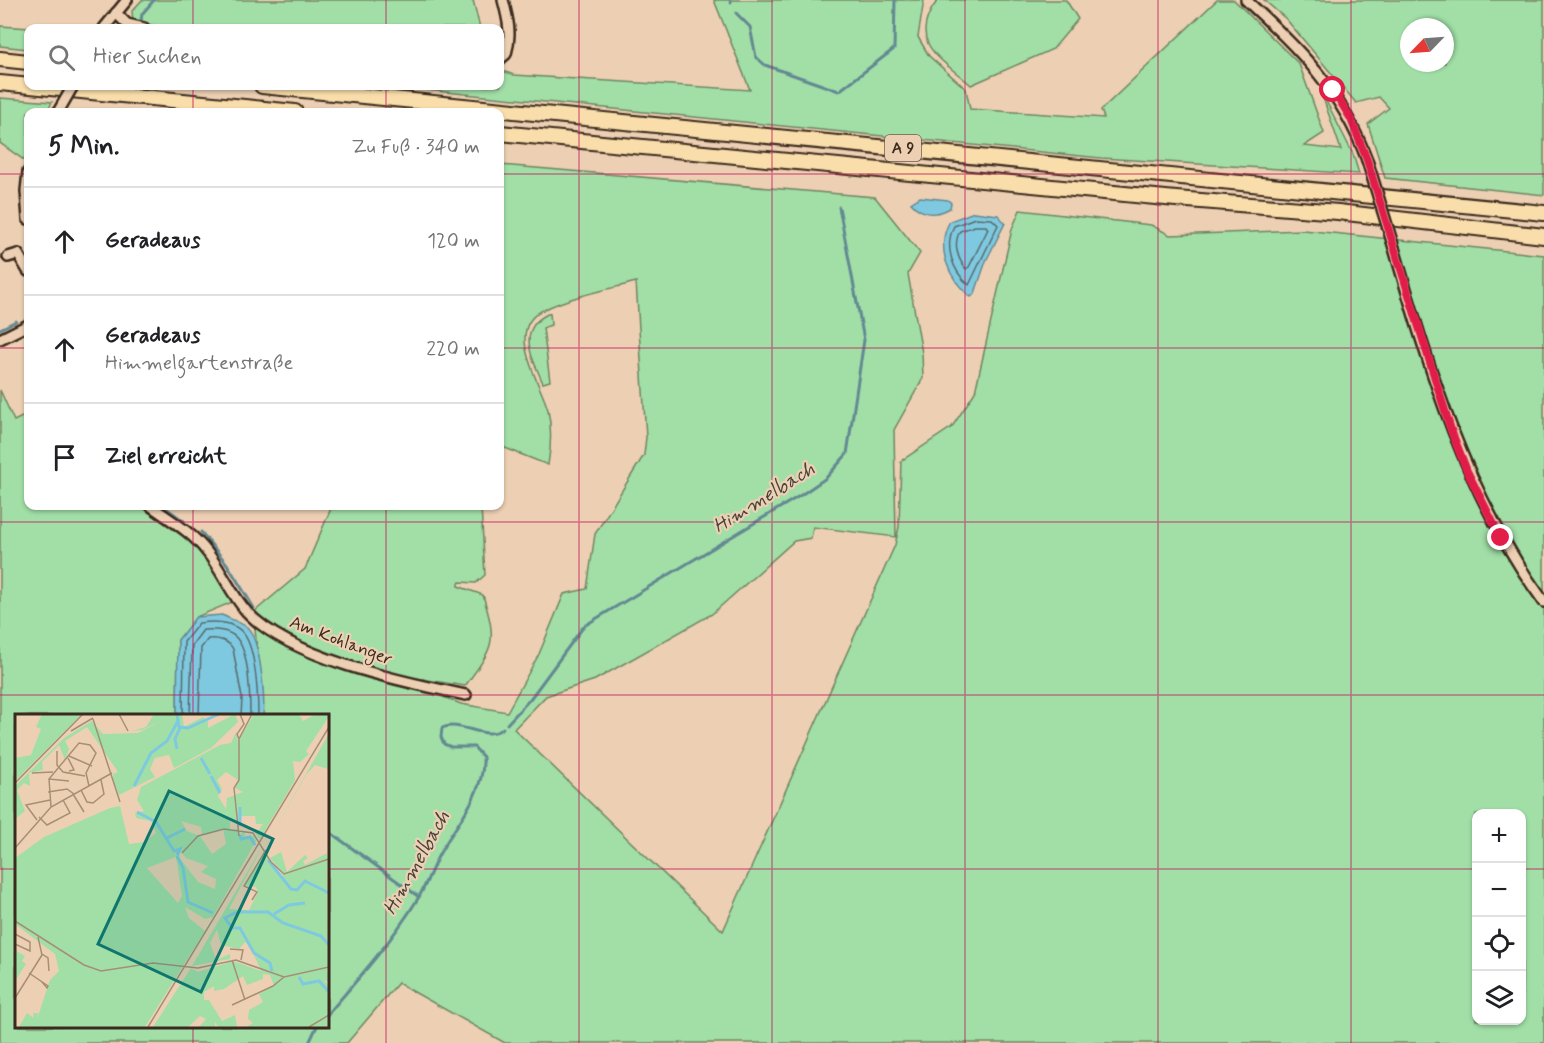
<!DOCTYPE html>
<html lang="de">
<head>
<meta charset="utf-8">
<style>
  body { margin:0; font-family:Mynerve,sans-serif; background:#f6f6f6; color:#202124 }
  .controls { position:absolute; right:18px; bottom:18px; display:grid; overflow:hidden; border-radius:12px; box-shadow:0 2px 4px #0004 }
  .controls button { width:54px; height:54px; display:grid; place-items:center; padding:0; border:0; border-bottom:2px solid #e0e0e0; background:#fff; color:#202124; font:30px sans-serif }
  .compass { position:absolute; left:1400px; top:18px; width:54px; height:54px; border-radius:50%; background:#fff; box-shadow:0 2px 4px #0004; rotate:245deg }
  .stop { position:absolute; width:18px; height:18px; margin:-14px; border:4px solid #e11d48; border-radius:50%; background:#fff }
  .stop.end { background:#e11d48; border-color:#fff; box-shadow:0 2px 6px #0008 }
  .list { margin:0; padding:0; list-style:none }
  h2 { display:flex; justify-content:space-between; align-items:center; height:78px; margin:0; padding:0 24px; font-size:26px }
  h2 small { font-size:20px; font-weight:400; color:#757577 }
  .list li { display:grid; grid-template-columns:39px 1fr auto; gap:18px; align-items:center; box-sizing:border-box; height:108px; padding:0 24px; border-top:2px solid #e0e0e0 }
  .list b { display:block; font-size:22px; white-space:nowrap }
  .list p { margin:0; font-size:20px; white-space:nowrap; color:#757577 }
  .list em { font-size:20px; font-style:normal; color:#757577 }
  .icon { flex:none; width:33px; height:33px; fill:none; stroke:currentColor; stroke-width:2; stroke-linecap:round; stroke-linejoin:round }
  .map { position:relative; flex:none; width:1544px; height:1043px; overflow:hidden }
  .search { position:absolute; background:#fff; box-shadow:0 2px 4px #0004; left:24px; top:24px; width:480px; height:66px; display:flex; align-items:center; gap:15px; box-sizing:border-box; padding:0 21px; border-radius:12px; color:#757577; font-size:22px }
  .panel { position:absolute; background:#fff; box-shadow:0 2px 4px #0004; left:24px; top:108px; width:480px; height:402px; border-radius:12px }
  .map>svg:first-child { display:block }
  .green { fill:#a1dfa7; stroke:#6e8462; stroke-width:1.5; fill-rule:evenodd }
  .water { fill:#7fc9e0; stroke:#648992; stroke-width:1.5 }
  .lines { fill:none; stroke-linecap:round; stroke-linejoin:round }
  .shore { stroke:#566a6c; stroke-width:1.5 }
  .stream { stroke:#648992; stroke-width:3 }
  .minor-casing { stroke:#3b2a1e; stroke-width:14 }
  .highway-casing { stroke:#3b2a1e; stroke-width:18 }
  .minor { stroke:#edd0b3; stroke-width:9 }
  .highway { stroke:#f9deab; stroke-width:14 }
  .minor-bridge-casing { stroke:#3b2a1e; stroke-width:14; stroke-linecap:butt }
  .minor-bridge { stroke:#edd0b3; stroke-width:9 }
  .route { stroke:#e11d48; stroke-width:8 }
  .grid { fill:none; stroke:#c2185b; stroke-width:1.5; stroke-opacity:0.55 }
  .labels { text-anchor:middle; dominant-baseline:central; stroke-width:4.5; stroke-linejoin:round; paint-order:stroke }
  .shield { fill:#edd0b3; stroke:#705c4b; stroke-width:1.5 }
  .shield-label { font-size:16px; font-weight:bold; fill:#3b2a1e }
  .street-label { font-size:18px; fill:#3b2a1e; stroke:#edd0b3 }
  .water-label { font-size:20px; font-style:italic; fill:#45423b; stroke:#edd0b3 }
  .inset-river { fill:none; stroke:#7fc9e0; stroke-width:3 }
  .inset-road { fill:none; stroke:#a68e77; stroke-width:1.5 }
  .view { fill:#0f766e; fill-opacity:0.15; stroke:#0f766e; stroke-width:3 }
  .inset-edge { fill:none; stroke:#3b2a1e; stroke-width:3 }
</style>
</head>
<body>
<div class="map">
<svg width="1544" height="1043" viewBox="0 0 1544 1043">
  <rect width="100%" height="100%" fill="#edd0b3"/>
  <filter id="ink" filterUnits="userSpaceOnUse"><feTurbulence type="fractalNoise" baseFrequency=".0167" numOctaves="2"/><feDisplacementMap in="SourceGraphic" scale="12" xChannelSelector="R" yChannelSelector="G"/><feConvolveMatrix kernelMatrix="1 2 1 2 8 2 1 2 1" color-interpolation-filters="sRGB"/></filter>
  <g filter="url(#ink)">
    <!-- green -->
    <g class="green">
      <polygon points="142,0 473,0 480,28 165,28 133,21 132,11"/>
      <polygon points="714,0 924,0 918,37 929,56 966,89 970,109 1104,118 1101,110 1217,0 1234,0 1299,64 1324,133 1304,146 1341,150 1320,89 1353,154 1359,174 1101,158 386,86 500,86 500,70 514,75 750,90"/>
      <path d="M938,0h128l12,19 -25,30 -82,36c-30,-26 -66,-43 -33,-85z"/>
      <path d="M1264,0h280v195l-159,-17 -17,-54 21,-16 -10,-11 -23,6 -70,-84zM1409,27h36v36h-36z"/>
      <polygon points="0,26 30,28 28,49 0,46"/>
      <polygon points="0,98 52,102 47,112 28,112 28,151 24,160 0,143"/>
      <path d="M500,165l375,32 45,56 -12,21 14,79 1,25 -29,52 2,107 -83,-10 -2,11 -17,3 -82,73 -117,66 -49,16 -32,33 209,202 172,-386 4,-18 2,-66 51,-34 23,-35 37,-163 8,-19 131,15 19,10 133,-5 241,25v788h-1039l-107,-60 -51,60h-347v-653l14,31 14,-7v92h121l39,30 23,26 24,39 -39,16 -18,23 -1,76h-161v310h311v-310h-64c3,-35 -9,-69 -9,-104l51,-43 27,-63h149l4,69 -9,8 -16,-1 -2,4 25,9c14,48 12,50 -18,91l-49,-8 -3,7 48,19 46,8 32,-58 25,-60 23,-5 8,-55 49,-79 2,-18 -10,-155c-30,8 -64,14 -93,28 -40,19 -2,73 5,100 4,18 3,37 0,55l-48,-19zM1476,814h46v206h-46z"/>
      <path d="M550,313l1,12 -8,3 7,53 -7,2c-11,-25 -28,-55 7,-70z"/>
    </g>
    <!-- water -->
    <g class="water">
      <path d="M920,197l28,3 3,3 -1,5c-14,8 -28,7 -39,-5z"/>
      <path d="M974,212l24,3 7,8 -19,38 -11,32 -4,4c-23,-18 -36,-50 -21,-76z"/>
      <path d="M222,615c8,4 20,8 26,13 13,15 17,69 15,88h-86l1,-76 18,-23z"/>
    </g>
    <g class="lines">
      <!-- shore -->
      <g class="shore">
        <path d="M975,218l17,1 6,6 -29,60c-17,-14 -25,-39 -15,-59z"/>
        <path d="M975,226h11l2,3 -19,38 -3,2c-9,-11 -13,-25 -6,-38z"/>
        <path d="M183,716l1,-74 15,-19c15,-2 34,-2 44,10 13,14 15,64 15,83"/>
        <path d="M190,716l2,-71 11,-15c12,-1 28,-1 35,10 11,14 12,58 12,76"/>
        <path d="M199,716l2,-68 7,-9c9,-1 20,1 25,10l9,49 -1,18"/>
      </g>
      <!-- stream -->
      <g class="stream">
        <polyline points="730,0 731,2"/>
        <polyline points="736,13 750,27 756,57 765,65 839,91 894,49 895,0"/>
        <polyline points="141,21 142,14 154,0"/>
        <polyline points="0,329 16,321"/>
        <polyline points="163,506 184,521"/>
        <polyline points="201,532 227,564 254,608"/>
        <polyline points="507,724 530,699 584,626 801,495 826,478 847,454 864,340 839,207"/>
        <polyline points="327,830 419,897"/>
        <path d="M327,1015c32,-37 64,-73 90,-115 10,-15 15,-34 24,-49 17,-29 44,-59 42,-94l-9,-10h-23l-7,-3 -3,-7 1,-9c19,-9 44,15 61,0"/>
        <polyline points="309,1043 317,1026"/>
      </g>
      <!-- minor casing -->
      <g class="minor-casing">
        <g id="minor">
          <path d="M1246,0c54,50 95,89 121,160"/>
          <polyline points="116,13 127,24 144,28"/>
          <polyline points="104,28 127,0"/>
          <path d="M500,59l6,-5c6,-19 2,-35 -3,-54"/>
          <polyline points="28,172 26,191 28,219"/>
          <path d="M1394,248c36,124 72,248 150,354"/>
          <polyline points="8,257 18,254 28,271"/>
          <polyline points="0,339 28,325"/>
          <path d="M151,506c19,14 41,26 56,46 15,19 24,42 40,60 44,47 157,70 219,83"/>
        </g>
      </g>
      <!-- highway casing -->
      <g class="highway-casing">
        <g id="highway">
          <polyline points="0,59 28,62"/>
          <polyline points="0,83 295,112"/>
          <polyline points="262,86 1544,213"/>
          <polyline points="500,133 1176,199 1338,212 1544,236"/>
        </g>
      </g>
      <!-- minor -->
      <use href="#minor" class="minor"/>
      <!-- highway -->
      <use href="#highway" class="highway"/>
      <!-- minor-bridge casing -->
      <g class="minor-bridge-casing">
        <g id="minor-bridge">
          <polyline points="58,112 73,86"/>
          <polyline points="1367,160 1394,248"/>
        </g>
      </g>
      <!-- minor-bridge -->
      <use href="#minor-bridge" class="minor-bridge"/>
    </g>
  </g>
  <g class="lines" filter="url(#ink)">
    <!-- route -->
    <polyline class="route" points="1333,90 1351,119 1367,160 1451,430 1467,471 1501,538"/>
  </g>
  <!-- grid -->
  <path class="grid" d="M193,0v28M386,0v28M579,0v1043M772,0v1043M965,0v1043M1158,0v1043M1351,0v1043M193,86v26M386,86v26M0,174h28M500,174h1044M0,348h28M500,348h1044M193,506v210M386,506v537M0,522h1544M0,695h1544M0,869h16M327,869h1149M1522,869h22M193,1026v17"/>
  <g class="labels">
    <!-- shield labels -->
    <rect class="shield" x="885" y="135" width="36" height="26" rx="4.5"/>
    <g class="shield-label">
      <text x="903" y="148">A 9</text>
    </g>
    <!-- street labels -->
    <g class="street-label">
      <text transform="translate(341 641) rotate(21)">Am Kohlanger</text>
    </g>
    <!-- water labels -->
    <g class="water-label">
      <text transform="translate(764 498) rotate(-32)">Himmelbach</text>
      <text transform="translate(417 863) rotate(-61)">Himmelbach</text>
    </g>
  </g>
  <!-- overview -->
  <g transform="translate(15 714)">
    <rect width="314" height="314" fill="#edd0b3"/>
    <path d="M27,0h40l-67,67v-23l16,-3 10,-26 -5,-2zM139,0h28l2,13 19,-10 5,5v6l27,-14 3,8 -27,26 -31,17 -6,3 -5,-13 -14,3 -5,11 5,8 -36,18 -6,-14v-7l5,-2 -31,-45 -22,14 4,8 -4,11 -6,-15 -17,17 1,8 -14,3 1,13 -6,-3 -7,7 8,21 -10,8v-33l49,-48 28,-17 11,13 35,-1 29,-15 -25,12 -10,1 14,-4zM239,0h45l4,7 13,-7h12v4l-22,33 3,3 -9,8 -7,-1 2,19 -35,59 -4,-5 7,-10h-7l-1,-8h-15l-1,5h-9v9l9,-1v10l2,-6 4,-1v5l9,-1 2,5 -43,76 -8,2 -20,-12 4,11 16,13 -60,96h-126l8,-14 7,5 -1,-5h5l-1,6 13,-39 9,-9 -4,-17 -40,-30v-66l29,-21 66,-29 10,-2 9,38 15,-2 12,-9 -5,-12 -15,-3 -1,-5 9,-2 -7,-11 4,-13 79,-42 11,-2 5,-11 2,9zM211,58l12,8 -3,8 8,4 -16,6 -1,11 -8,-13 4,-7 -5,-9zM166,107l20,6 1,8 21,-6 3,15 -14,10 -12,-18 -13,-5zM166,138l5,6 22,8 -7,6 15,7 -1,10 -17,-7 -19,-25zM161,143l6,39 -4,7 -31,-35zM313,21v34l-13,-4 -9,10 -41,72zM247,133l-33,62 20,1 9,-18 -2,-5 -11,-2 19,-34 19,30v-7l-13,-16 11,-6 6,20 18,-17 3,3 -5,3 2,4 22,-12 1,129 -4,-2 4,5v42h-82l7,-4 -5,-4 1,-9 14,-8 -4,-8 15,-8 -4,-11 -7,-1v5l-16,6 -4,-9 -19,13 -10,2v-5l-10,6v8h5l13,21 13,-6 2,12h-19l-3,-5v5h-16l7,-8 -6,-3 -12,11h-35l38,-59 7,4 35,-11 28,10 -11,-25 -5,-4 -6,7 -18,-4 -4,-15 -7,13 6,17 14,-6v5l-38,7zM0,236l10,6 -3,5 4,3 -11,17z" fill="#a1dfa7" fill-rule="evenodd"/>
    <path class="inset-river" d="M163,7l1,6 9,1 31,-14M162,35l-2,-10 5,-11M186,44l9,16M196,62l9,17M119,72l17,-33 16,-12 11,-20 -1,-7M225,93v19M122,98l19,10 18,29 6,-2 -3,6M225,121l1,4 9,-2 5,8M150,125l20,-10M162,142l6,12 5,34 25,11M253,146l23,29 6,1 8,-9 24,12M224,198h29l15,11 38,13 8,9M259,200l15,-9 16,-2M217,214h8l14,25 16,10 2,8M217,214l-7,-10 12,-6M284,263l4,7 16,-3 10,11"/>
    <path class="inset-road" d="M104,0l9,17M78,5l27,83M56,17l22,-13M224,25l-2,-5 7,-10 -4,-10M42,37v14l6,7 22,4M54,42l23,10M53,44l6,12 -5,1M17,59l21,-1M34,65l20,2M0,69l68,-69M66,76l6,12 6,1 11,-9 -3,-14M33,78l19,-3 7,5M58,80l11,18M36,93l-2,-28 30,-36 11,2 6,8 -10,20 3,13M24,103l8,8 23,-12 -7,-13M22,106l-11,-15 24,-5M224,122l-5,-48 5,-8v-41l13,-25M0,134l36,-41 61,-34M167,139l16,-17 26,-7 29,4 18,29 13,12 45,-15M237,186l5,-8 -13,-6 22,-36M0,207l69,44 17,6 52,-8 45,5 38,-8 48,17 45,-10M0,220l15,8v9l-15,-7M215,235l13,1 -2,10M27,240l6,4 1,13M217,246l13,40M14,259l19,13 -1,2 -5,-6M0,284l27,-43 -4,-18M217,291l41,-19 11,-9M133,313l181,-300M294,313l20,-12"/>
    <path class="view" d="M154,77l104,48 -72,153 -103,-48z"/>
    <rect width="314" height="314" class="inset-edge"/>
  </g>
</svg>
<div class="controls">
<button>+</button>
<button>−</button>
<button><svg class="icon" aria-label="locate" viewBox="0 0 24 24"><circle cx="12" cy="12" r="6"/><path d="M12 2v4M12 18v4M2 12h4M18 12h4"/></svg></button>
<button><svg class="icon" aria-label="layers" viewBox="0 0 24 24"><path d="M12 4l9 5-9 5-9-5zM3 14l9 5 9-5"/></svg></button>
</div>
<svg class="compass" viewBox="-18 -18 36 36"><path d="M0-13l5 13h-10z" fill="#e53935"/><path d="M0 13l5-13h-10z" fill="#757577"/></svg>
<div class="stop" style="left:1333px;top:90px"></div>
<div class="stop end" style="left:1501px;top:538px"></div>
<div class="search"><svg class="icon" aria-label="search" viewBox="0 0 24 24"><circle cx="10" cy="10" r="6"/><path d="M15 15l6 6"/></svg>Hier suchen</div>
<section class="panel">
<h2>5 Min.<small>Zu Fuß · 340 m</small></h2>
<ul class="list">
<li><svg class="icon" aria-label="ahead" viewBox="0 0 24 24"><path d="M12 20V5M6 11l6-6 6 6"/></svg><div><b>Geradeaus</b></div><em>120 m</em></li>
<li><svg class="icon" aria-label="ahead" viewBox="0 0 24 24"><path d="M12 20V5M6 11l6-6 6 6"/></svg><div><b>Geradeaus</b><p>Himmelgartenstraße</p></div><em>220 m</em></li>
<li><svg class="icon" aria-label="arrive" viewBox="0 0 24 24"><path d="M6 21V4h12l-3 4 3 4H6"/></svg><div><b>Ziel erreicht</b></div></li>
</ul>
</section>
</div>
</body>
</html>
